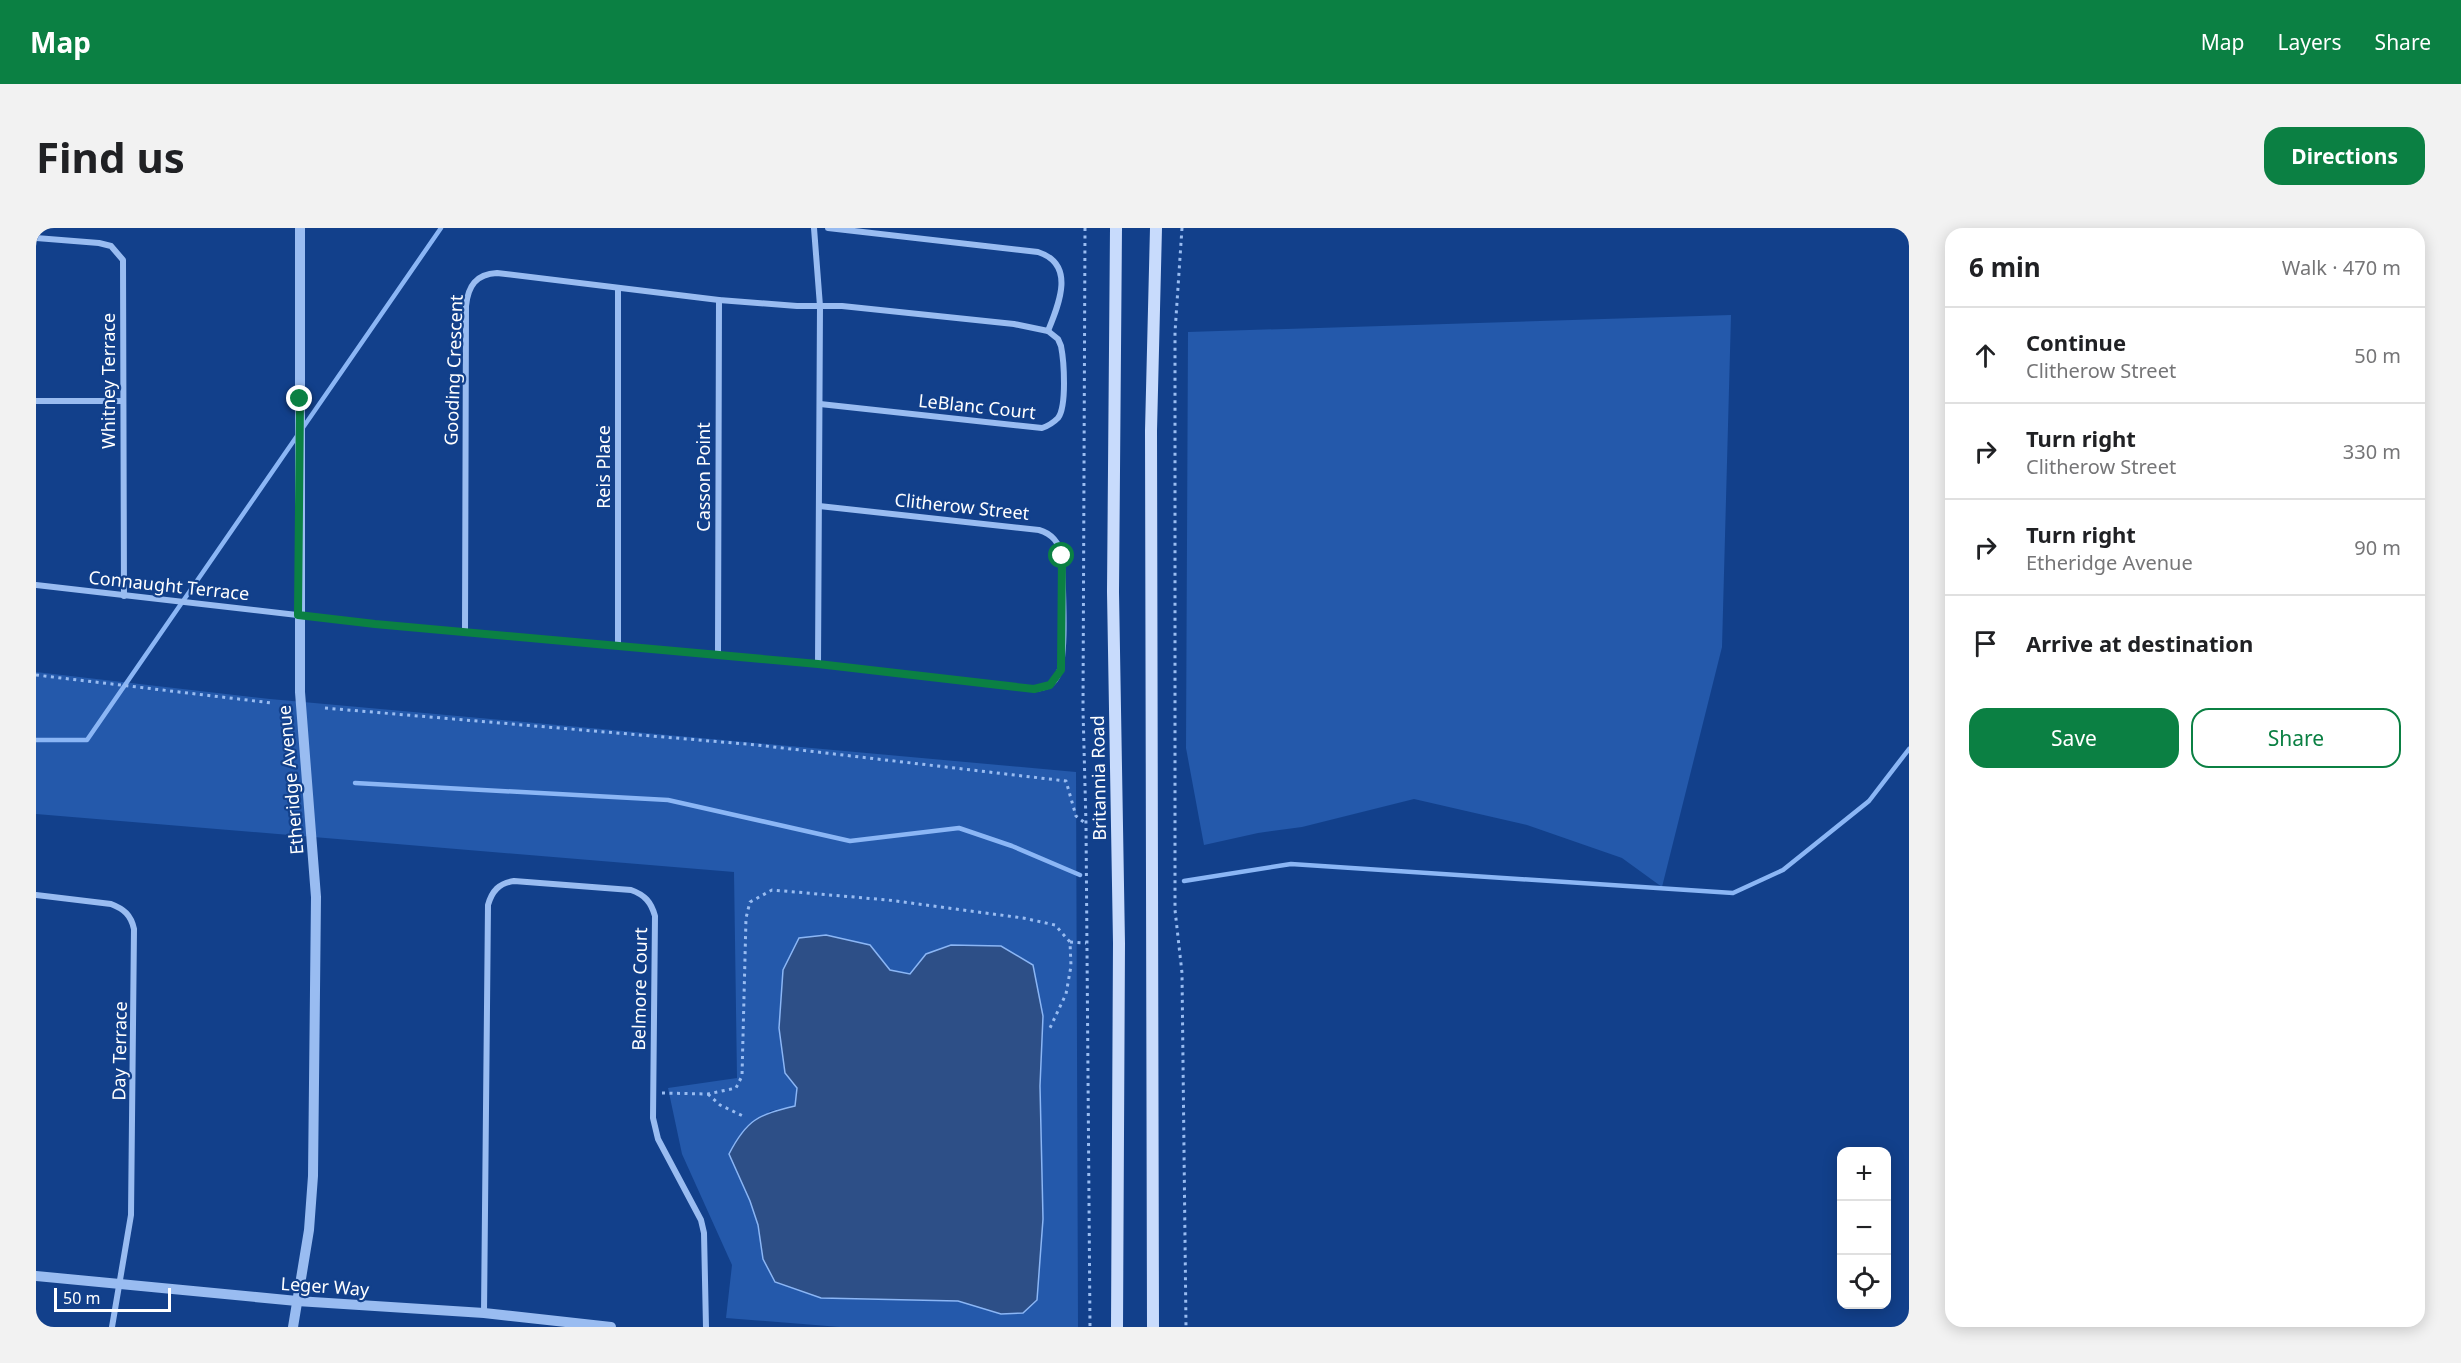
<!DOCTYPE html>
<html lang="en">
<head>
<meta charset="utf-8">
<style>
  body { margin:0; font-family:"Noto Sans",sans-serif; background:#f2f2f2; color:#202124 }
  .controls { position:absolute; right:18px; bottom:18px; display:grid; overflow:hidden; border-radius:12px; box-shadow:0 3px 15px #0003 }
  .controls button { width:54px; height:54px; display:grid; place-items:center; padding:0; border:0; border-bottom:2px solid #e0e0e0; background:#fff; color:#202124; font:30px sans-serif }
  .scale { position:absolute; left:18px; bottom:15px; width:117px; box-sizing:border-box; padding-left:6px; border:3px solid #fff; border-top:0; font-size:16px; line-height:21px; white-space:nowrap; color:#fff; -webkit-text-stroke:4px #12408b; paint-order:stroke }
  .stop { position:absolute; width:18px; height:18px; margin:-14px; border:4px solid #0b8043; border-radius:50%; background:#fff }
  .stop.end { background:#0b8043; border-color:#fff; box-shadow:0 2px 6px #0008 }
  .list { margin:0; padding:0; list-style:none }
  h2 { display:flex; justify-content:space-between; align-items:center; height:78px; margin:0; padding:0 24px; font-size:26px }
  h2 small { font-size:20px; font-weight:400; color:#757577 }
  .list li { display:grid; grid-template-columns:39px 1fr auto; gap:18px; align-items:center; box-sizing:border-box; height:96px; padding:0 24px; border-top:2px solid #e0e0e0 }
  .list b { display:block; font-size:22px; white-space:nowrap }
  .list p { margin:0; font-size:20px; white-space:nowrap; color:#757577 }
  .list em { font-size:20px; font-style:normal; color:#757577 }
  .actions { display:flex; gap:12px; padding:18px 24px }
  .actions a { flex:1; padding:14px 0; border:2px solid #0b8043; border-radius:18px; text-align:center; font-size:21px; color:#0b8043 }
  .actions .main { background:#0b8043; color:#fff }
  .icon { flex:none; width:33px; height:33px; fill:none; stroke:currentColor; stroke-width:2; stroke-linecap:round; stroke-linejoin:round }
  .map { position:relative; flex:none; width:1873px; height:1099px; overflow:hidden; border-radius:18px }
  header { display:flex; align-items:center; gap:36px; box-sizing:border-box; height:84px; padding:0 30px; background:#0b8043; color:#fff }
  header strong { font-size:28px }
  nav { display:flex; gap:33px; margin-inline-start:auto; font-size:21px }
  .intro { display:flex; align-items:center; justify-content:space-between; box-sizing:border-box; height:144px; padding:0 36px }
  h1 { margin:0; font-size:42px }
  .button { padding:15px 27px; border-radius:18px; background:#0b8043; color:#fff; font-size:21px; font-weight:700 }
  main { display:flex; gap:36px; padding:0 36px }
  aside { flex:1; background:#fff; border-radius:18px; box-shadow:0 3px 15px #0003 }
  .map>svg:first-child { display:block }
  .green { fill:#2459ab; fill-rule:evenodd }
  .water { fill:#2d4f87; stroke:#8bb6f5; stroke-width:1.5 }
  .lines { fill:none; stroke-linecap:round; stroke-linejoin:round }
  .stream { stroke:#8bb6f5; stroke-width:4.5 }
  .path { stroke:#99bcf1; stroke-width:3; stroke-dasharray:3 4.5; stroke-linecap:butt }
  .minor { stroke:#99bcf1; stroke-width:6 }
  .tertiary { stroke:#99bcf1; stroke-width:10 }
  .secondary { stroke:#c8dbfc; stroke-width:12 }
  .route { stroke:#0b8043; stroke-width:8 }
  .labels { text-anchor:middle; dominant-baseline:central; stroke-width:4.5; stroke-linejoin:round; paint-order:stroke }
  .street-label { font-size:18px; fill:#fff; stroke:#12408b }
</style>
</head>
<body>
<header>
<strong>Map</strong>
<nav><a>Map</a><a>Layers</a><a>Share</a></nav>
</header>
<div class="intro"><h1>Find us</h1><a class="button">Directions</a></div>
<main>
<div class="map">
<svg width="1873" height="1099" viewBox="0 0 1873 1099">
  <rect width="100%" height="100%" fill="#12408b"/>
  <!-- green -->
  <g class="green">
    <polygon points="1695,87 1686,419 1626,659 1586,630 1491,597 1378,571 1266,599 1222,605 1168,617 1150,520 1152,104"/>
    <path d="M0,444l234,27 806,73 2,555h-238l-114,-9 6,-53 -50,-111 -14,-66 69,-10 -3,-206 -698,-58zM834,717l20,25 20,4 16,-20 117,62 -3,70 3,133 -42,95 -43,-13 -137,-3 -46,-16 -12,-23 -5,-34 -8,-24 -21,-47 41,-43 25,-5 2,-18 -12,-15 -6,-45 4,-58z"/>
  </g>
  <!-- water -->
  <path class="water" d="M790,707l44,10 20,25 20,4 16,-20 25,-9 50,1 32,19 10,51 -3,70 3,133 -6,81 -14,13 -22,1 -43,-13 -137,-3 -46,-16 -12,-23 -5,-34 -8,-24 -21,-47c18,-35 29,-39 66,-48l2,-18 -12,-15 -6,-45 4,-58 16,-32z"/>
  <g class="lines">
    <!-- stream -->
    <g class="stream">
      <polyline points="266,201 405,0"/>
      <polyline points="0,512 51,512 261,208"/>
      <polyline points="319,555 632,572 814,613 923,600 976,618 1044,647"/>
      <polyline points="1148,653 1255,636 1697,665 1747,642 1833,573 1873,521"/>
    </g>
    <!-- path -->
    <g class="path">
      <polyline points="1049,0 1047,482 1050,596 1054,1099"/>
      <polyline points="1146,0 1139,104 1139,682 1146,745 1150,1099"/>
      <polyline points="0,447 236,475"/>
      <polyline points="289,480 721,517 1030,553 1040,588 1049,595"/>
      <polyline points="1034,714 1050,715"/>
      <polyline points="626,865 672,866 700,860 706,848 710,690 714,674 736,662 852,672 987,690 1019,697 1034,714 1035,738 1030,766 1013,802"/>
      <polyline points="672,866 684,877 709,889"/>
    </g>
    <!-- minor -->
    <g class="minor">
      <polyline points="778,0 784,78 782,436"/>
      <path d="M792,0l210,24c38,12 21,52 10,79"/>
      <polyline points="0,10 63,15 75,18 87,32 88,368"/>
      <polyline points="0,173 87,173"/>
      <path d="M0,357l339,39 443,40 216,25c10,-1 18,-3 23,-12 11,-18 5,-96 5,-121 -3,-13 -9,-22 -23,-26l-220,-24"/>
      <path d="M429,404l1,-326c2,-20 10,-32 31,-33l222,27 78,6h45l172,18 34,7 10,8 3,7c3,15 6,60 -3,72 -5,5 -10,8 -16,10l-222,-24"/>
      <polyline points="582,417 582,60"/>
      <polyline points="682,426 683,72"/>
      <path d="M0,667l75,9c13,5 20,11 23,25l-3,286 -19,112"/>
      <path d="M448,1085l4,-408c4,-14 11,-22 26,-24l117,9c14,5 20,12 24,26l-2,202 5,21 43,81 3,13 2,94"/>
    </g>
    <!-- tertiary -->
    <g class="tertiary">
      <polyline points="0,1048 261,1073 448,1085 575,1099"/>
      <polyline points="257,1099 273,1002 277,948 280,669 264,464 264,0"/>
    </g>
    <!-- secondary -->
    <g class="secondary">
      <polyline points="1080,0 1077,364 1083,715 1081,1099"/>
      <polyline points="1117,1099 1115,203 1120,0"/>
    </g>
  </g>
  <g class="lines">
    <!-- route -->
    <polyline class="route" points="264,171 262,387 339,396 782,436 998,461 1014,457 1025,442 1026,328"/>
  </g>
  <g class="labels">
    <!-- street labels -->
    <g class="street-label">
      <text transform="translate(417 142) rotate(-88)">Gooding Crescent</text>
      <text transform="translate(72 153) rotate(-90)">Whitney Terrace</text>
      <text transform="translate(941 178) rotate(6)">LeBlanc Court</text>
      <text transform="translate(567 239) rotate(-90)">Reis Place</text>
      <text transform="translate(667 249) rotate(-90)">Casson Point</text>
      <text transform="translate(926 278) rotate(6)">Clitherow Street</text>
      <text transform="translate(133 357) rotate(6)">Connaught Terrace</text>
      <text transform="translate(1062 550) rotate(-91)">Britannia Road</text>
      <text transform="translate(254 552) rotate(-95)">Etheridge Avenue</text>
      <text transform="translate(603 761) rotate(-89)">Belmore Court</text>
      <text transform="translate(83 823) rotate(-89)">Day Terrace</text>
      <text transform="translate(289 1058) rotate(4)">Leger Way</text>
    </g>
  </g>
</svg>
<div class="controls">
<button>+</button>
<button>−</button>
<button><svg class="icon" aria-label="locate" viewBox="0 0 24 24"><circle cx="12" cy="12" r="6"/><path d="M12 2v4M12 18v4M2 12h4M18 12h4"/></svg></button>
</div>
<div class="scale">50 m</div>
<div class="stop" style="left:1026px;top:328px"></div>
<div class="stop end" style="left:264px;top:171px"></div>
</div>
<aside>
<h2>6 min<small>Walk · 470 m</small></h2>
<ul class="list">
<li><svg class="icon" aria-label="ahead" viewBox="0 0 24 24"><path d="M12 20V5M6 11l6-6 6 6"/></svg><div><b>Continue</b><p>Clitherow Street</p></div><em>50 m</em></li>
<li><svg class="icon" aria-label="right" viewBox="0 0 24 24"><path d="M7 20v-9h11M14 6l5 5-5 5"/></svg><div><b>Turn right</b><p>Clitherow Street</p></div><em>330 m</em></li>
<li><svg class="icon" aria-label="right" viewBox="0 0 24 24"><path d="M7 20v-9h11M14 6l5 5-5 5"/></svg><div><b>Turn right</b><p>Etheridge Avenue</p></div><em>90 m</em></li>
<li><svg class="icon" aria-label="arrive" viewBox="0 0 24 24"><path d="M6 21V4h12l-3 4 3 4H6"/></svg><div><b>Arrive at destination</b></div></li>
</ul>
<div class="actions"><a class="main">Save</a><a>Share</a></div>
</aside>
</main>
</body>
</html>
